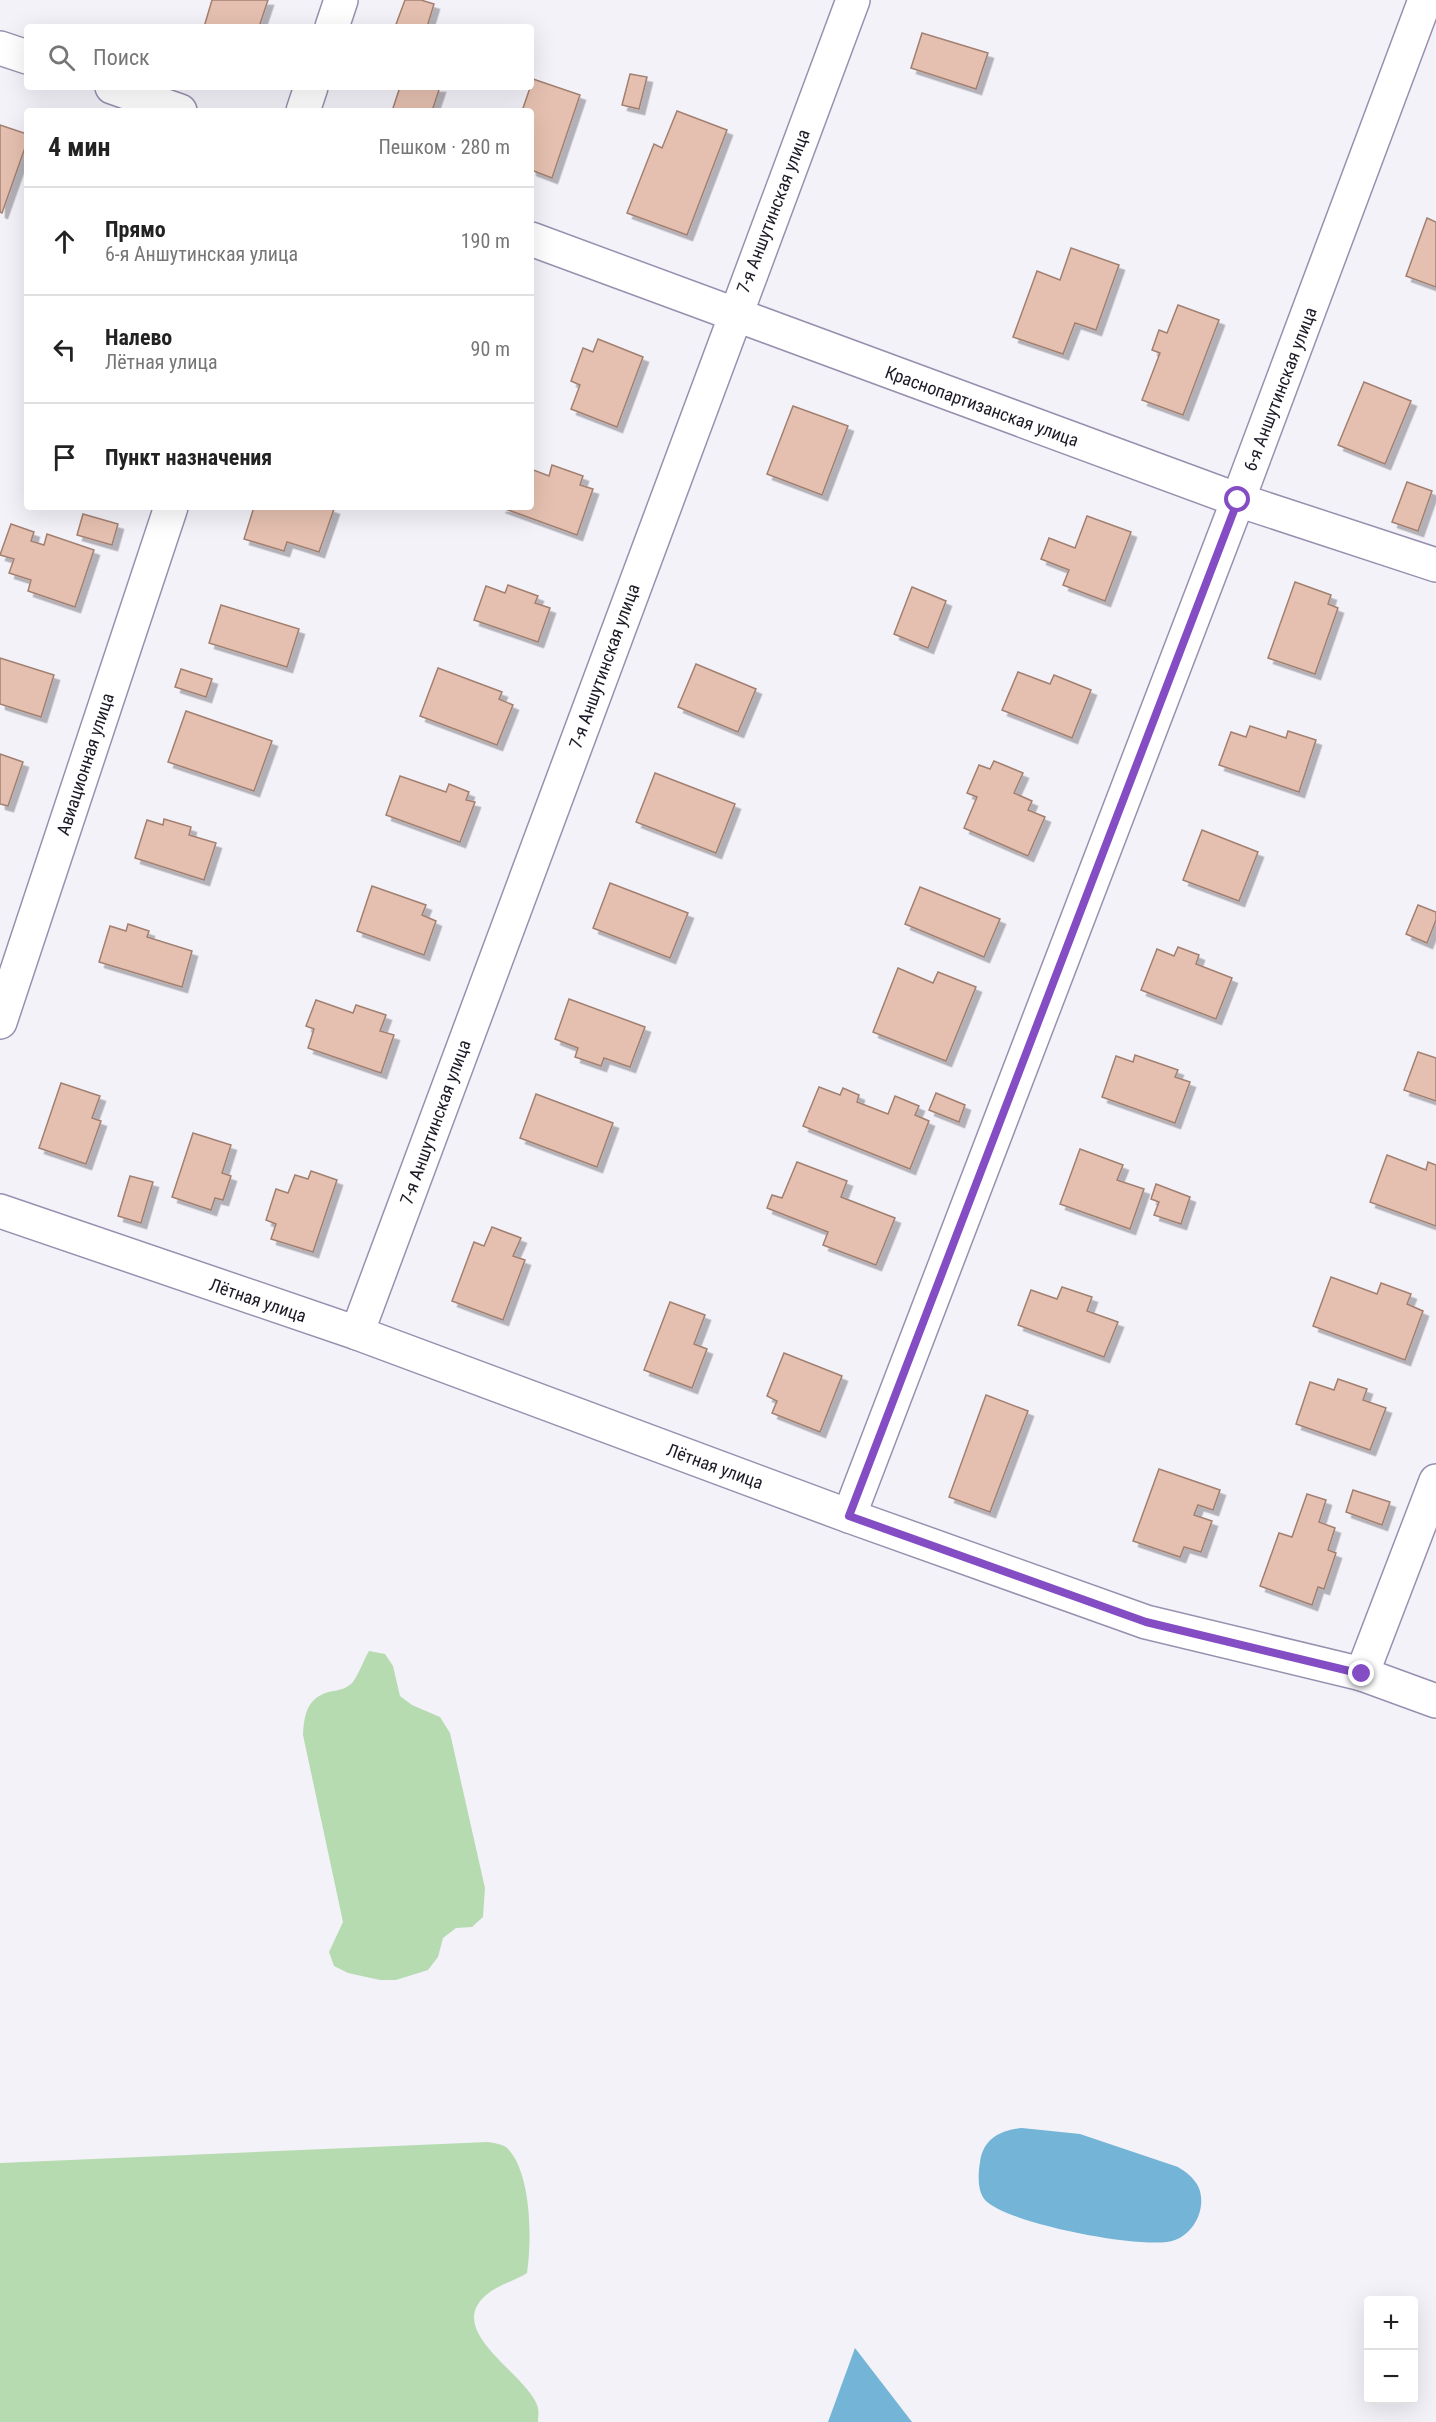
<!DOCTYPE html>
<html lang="ru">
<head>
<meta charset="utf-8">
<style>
  body { margin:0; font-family:"Roboto Condensed",sans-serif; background:#f6f6f6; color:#222 }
  .controls { position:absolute; right:18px; bottom:18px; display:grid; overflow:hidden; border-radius:6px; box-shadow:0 6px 24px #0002 }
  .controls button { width:54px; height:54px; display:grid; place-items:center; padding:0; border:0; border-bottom:2px solid #e0e0e0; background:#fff; color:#222; font:30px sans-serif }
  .stop { position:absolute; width:18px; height:18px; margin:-14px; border:4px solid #844dc4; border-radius:50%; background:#fff }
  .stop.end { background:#844dc4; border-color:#fff; box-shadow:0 2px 6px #0008 }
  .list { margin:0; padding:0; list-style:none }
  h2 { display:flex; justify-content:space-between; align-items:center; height:78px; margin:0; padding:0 24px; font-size:26px }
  h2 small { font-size:20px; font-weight:400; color:#767676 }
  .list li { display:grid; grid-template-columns:39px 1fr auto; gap:18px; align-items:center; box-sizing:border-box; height:108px; padding:0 24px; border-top:2px solid #e0e0e0 }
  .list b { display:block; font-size:22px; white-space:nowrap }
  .list p { margin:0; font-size:20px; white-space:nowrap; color:#767676 }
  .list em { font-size:20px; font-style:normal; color:#767676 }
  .icon { flex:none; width:33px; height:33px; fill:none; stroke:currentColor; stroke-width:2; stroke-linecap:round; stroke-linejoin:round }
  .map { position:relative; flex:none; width:1436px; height:2422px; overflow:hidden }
  .search { position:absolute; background:#fff; box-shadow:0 6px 24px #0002; left:24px; top:24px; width:510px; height:66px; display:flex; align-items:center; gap:15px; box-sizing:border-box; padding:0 21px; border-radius:6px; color:#767676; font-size:22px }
  .panel { position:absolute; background:#fff; box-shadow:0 6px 24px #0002; left:24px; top:108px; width:510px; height:402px; border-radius:6px }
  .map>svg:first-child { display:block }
  .green { fill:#b6dbb1 }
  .water { fill:#74b5d7 }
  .building { fill:#e5c0b0; stroke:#a28071; stroke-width:1.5; filter:url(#shadow) }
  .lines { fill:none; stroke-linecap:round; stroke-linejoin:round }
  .street-casing { stroke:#9990b0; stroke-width:36 }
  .street { stroke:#fff; stroke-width:33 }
  .route { stroke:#844dc4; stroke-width:8 }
  .labels { text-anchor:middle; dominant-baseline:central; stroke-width:4.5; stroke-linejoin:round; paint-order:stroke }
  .street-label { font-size:18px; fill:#1d1925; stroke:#fff }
</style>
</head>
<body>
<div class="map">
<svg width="1436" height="2422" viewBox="0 0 1436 2422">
  <defs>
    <filter id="shadow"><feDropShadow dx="5.5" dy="5.5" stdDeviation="0" flood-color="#0004"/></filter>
  </defs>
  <rect width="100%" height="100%" fill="#f4f2f9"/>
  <!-- green -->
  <g class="green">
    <path d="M369,1651l16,3 8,12 7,30 12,9 28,12 10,16 35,155 -2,29 -11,10 -16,1 -13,10 -5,19 -10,13 -32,10h-16l-32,-7 -14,-7 -5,-14 14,-30 -40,-187c1,-15 2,-32 18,-40 10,-6 19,-2 30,-11 6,-5 13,-25 18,-33z"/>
    <path d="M488,2142c6,1 13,2 18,5 26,23 26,94 21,126 -14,9 -33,13 -44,25 -36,36 48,79 55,110 1,4 0,10 0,14h-538v-259z"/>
  </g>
  <!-- water -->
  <g class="water">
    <path d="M1022,2128l58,6 98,33c8,5 15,10 20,19 10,21 -4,49 -26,55 -31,8 -162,-17 -186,-40 -9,-9 -8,-27 -6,-39 3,-23 20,-32 42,-34z"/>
    <polygon points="855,2348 912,2422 828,2422"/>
  </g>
  <!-- building -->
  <g class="building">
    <polygon points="212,0 268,0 259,27 204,27"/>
    <polygon points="405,0 421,0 434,4 427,27 395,27"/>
    <polygon points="922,33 988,53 976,89 911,68"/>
    <polygon points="630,74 647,77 639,109 622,105"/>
    <polygon points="533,79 580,95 552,178 531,170 531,111 522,111"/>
    <polygon points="400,87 440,87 432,111 392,111"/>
    <polygon points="677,111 727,130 687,235 627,213 654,144 662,148"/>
    <polygon points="0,125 27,134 27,142 2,213 0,212"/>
    <polygon points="1427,218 1436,222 1436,287 1406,276"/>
    <polygon points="1071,248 1119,265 1096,330 1075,323 1063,354 1013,337 1037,271 1060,280"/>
    <polygon points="1178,305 1219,320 1183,415 1142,400 1160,353 1152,350 1159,330 1167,333"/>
    <polygon points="598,339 643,357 617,427 571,409 580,385 571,381 583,348 593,352"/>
    <polygon points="1364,382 1411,401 1385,464 1338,445"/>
    <polygon points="793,406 848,426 822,495 767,474"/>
    <polygon points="552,465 583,476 580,485 593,489 577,535 500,507 531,507 531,469 549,476"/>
    <polygon points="1407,482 1432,491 1418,531 1392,522"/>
    <polygon points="254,507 328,507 334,509 319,552 287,542 284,551 244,539"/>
    <polygon points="83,514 118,524 112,545 77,535"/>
    <polygon points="1087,516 1131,532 1105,601 1063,585 1069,570 1041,559 1049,538 1075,548"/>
    <polygon points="11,524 34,532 31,541 44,545 47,534 94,550 75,607 28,591 31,580 9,573 14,559 0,555"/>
    <polygon points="1295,582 1331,595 1328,604 1338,608 1315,674 1268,658"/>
    <polygon points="508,585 538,596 535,603 550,608 538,642 474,620 486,586 505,593"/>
    <polygon points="912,587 946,601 928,648 894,634"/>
    <polygon points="221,605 299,629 287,667 209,643"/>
    <polygon points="0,658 54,675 41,717 0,704"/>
    <polygon points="696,664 756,689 738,732 678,707"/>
    <polygon points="438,668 502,692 499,699 513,705 497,745 420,716"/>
    <polygon points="181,669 212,679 206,697 175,687"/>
    <polygon points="1018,672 1050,684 1054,675 1091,690 1072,738 1002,710"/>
    <polygon points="186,711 272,741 254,791 168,762"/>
    <polygon points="1250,726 1286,738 1288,731 1316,740 1299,792 1219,765 1231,732 1246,737"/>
    <polygon points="0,754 23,762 8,806 0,804"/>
    <polygon points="994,761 1023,773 1014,793 1032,801 1028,810 1045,817 1028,856 964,828 977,797 967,793 979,765 990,769"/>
    <polygon points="655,773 735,804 716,853 636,822"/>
    <polygon points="400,776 446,792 449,784 469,792 466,800 475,802 460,842 386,815"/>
    <polygon points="164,819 191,827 189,835 216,843 204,880 135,858 147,820 163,825"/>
    <polygon points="1202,830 1258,852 1239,901 1183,880"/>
    <polygon points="610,883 688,913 670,958 593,928"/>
    <polygon points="372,886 426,905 422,915 436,921 424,955 357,931"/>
    <polygon points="920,887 1000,919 984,957 905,924"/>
    <polygon points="1418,905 1436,912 1436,920 1427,943 1406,934"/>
    <polygon points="128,924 149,931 147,937 192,951 182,987 99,962 110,926 126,931"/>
    <polygon points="1178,947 1199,955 1196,964 1232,978 1216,1019 1141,990 1157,949 1174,956"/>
    <polygon points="898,968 933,983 938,972 976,987 946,1061 873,1032"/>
    <polygon points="569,999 645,1027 630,1067 604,1058 601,1066 575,1057 578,1048 555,1039"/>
    <polygon points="316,1000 353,1013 356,1005 386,1015 380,1031 394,1035 381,1073 308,1048 314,1029 306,1026"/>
    <polygon points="1418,1052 1436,1058 1436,1101 1404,1090"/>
    <polygon points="1135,1055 1178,1070 1175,1077 1190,1082 1175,1123 1102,1097 1116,1056 1133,1062"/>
    <polygon points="61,1083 100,1096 92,1118 101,1121 86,1164 39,1148"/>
    <polygon points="819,1087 840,1095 843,1088 859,1095 857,1102 888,1114 895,1096 919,1106 915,1115 929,1121 910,1169 803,1126"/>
    <polygon points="936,1093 965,1105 959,1122 929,1110"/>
    <polygon points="536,1094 613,1123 597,1167 520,1138"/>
    <polygon points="193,1133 231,1145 222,1173 231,1176 223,1200 215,1198 211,1210 172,1197"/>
    <polygon points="1080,1149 1123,1165 1117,1180 1144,1189 1130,1229 1060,1204"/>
    <polygon points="1387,1155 1426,1170 1428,1162 1436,1165 1436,1226 1370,1202"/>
    <polygon points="797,1162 847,1181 841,1197 895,1218 876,1265 823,1245 828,1232 767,1208 772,1195 782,1198"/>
    <polygon points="311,1171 337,1180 313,1252 271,1239 276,1224 266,1220 276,1189 288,1193 295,1175 308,1179"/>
    <polygon points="130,1176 153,1182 141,1223 118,1216"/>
    <polygon points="1156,1184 1190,1197 1181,1224 1154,1215 1159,1202 1151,1199"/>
    <polygon points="492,1227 521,1238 513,1256 525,1260 503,1320 452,1301 474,1242 484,1246"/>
    <polygon points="1331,1277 1377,1294 1381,1283 1411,1294 1407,1304 1423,1311 1405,1360 1313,1326"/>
    <polygon points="1062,1287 1092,1297 1087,1311 1118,1322 1104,1357 1018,1325 1031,1290 1057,1299"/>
    <polygon points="670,1302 705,1315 694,1344 707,1349 692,1388 644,1370"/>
    <polygon points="784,1353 842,1376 820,1432 772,1413 777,1401 767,1396"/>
    <polygon points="1338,1379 1367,1389 1363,1400 1386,1408 1370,1450 1296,1424 1310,1382 1334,1390"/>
    <polygon points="986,1395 1028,1411 990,1512 949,1497"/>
    <polygon points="1159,1469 1220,1490 1213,1510 1198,1505 1194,1515 1212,1521 1201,1552 1184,1547 1180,1557 1133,1541"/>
    <polygon points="1353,1490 1390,1502 1382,1525 1346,1512"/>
    <polygon points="1307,1494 1326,1500 1319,1522 1335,1528 1328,1550 1336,1553 1324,1589 1318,1587 1312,1605 1260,1586 1279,1533 1292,1537"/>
  </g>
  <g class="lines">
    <!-- street casing -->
    <g class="street-casing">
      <g id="street">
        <polyline points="332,27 341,0"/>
        <polyline points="0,48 27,57"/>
        <polyline points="112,87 180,111"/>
        <polyline points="303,111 311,87"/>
        <polyline points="531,239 1238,500 1436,565"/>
        <polyline points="0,1022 171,507"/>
        <polyline points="0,1211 357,1333 849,1516 1146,1622 1362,1674 1436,1701"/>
        <polyline points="357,1333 853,0"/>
        <polyline points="849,1516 1238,500 1425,0"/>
        <polyline points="1362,1674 1436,1481"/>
      </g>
    </g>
    <!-- street -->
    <use href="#street" class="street"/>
  </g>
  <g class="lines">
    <!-- route -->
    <polyline class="route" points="1238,500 849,1516 1146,1622 1362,1674"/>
  </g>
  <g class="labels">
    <!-- street labels -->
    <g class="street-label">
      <text transform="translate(773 211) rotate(-69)">7-я Аншутинская улица</text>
      <text transform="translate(1280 389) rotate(-69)">6-я Аншутинская улица</text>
      <text transform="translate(982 406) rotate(20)">Краснопартизанская улица</text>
      <text transform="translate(604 666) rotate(-70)">7-я Аншутинская улица</text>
      <text transform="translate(85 764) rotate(-72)">Авиационная улица</text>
      <text transform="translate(435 1122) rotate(-70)">7-я Аншутинская улица</text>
      <text transform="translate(258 1300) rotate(19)">Лётная улица</text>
      <text transform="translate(715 1466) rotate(20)">Лётная улица</text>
    </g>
  </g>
</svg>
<div class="controls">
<button>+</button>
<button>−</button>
</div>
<div class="stop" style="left:1238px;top:500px"></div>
<div class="stop end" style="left:1362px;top:1674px"></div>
<div class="search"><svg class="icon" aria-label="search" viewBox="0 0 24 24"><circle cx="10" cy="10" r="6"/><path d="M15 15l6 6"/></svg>Поиск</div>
<section class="panel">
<h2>4 мин<small>Пешком · 280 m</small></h2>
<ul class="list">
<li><svg class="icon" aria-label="ahead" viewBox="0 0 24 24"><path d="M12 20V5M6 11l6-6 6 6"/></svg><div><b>Прямо</b><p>6-я Аншутинская улица</p></div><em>190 m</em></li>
<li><svg class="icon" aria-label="left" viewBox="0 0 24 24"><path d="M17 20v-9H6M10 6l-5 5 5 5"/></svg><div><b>Налево</b><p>Лётная улица</p></div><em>90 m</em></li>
<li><svg class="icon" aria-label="arrive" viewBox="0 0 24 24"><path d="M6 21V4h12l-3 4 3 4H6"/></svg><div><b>Пункт назначения</b></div></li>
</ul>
</section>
</div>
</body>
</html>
